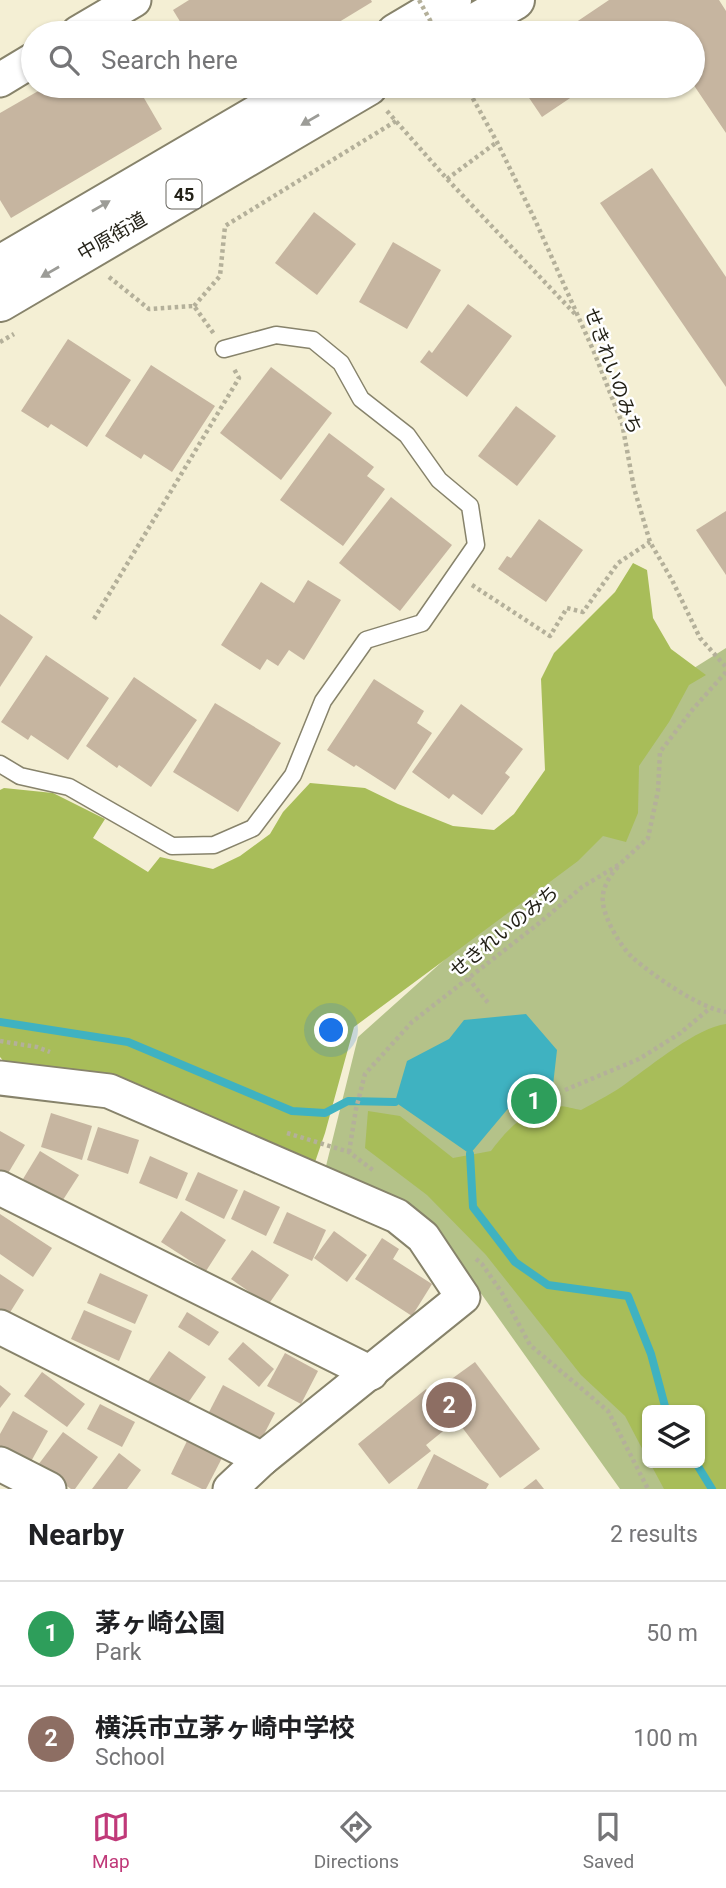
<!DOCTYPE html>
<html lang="en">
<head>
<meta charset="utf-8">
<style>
  body { margin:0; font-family:Roboto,"Noto Sans JP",sans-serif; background:#f2f2f2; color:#202124 }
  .controls { position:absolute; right:21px; bottom:21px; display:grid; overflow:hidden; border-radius:10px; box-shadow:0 2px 5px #0004 }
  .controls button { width:63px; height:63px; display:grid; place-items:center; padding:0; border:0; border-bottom:2px solid #e0e0e0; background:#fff; color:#202124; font:35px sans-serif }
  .you { position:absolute; left:332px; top:1031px; width:24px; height:24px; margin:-18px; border:5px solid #fff; border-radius:50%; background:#1a73e8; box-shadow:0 0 0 10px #1a73e833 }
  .badge { display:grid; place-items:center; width:46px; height:46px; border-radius:50%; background:#c03979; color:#fff; font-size:23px; font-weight:700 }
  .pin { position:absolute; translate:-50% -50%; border:4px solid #fff; box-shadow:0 2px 7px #0006 }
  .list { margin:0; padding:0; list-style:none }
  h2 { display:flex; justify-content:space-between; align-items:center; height:91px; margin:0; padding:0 28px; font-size:30px }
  h2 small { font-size:23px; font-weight:400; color:#757577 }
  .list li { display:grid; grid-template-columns:46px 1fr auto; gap:21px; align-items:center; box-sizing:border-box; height:105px; padding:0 28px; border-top:2px solid #e0e0e0 }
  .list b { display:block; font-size:26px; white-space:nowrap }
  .list p { margin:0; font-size:23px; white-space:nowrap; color:#757577 }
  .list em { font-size:23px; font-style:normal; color:#757577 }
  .icon { flex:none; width:38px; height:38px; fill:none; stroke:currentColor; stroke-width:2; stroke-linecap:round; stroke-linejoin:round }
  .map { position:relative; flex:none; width:726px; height:1489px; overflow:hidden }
  .search { position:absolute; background:#fff; box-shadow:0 2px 5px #0004; left:21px; right:21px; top:21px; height:77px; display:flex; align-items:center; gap:18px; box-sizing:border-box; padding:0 24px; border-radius:38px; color:#757577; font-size:26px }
  .sheet { height:301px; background:#fff }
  nav { display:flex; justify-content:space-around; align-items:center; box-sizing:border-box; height:98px; border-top:2px solid #e0e0e0; background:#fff; font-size:19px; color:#757577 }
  nav a { display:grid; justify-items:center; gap:4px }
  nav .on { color:#c03979 }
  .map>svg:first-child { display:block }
  .green { fill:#b4c289; fill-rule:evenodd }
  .forest { fill:#a8bd59 }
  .water { fill:#3fb2c1 }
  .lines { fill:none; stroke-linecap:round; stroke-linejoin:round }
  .stream { stroke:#3fb2c1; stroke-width:8 }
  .building { fill:#c6b5a0 }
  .lane-casing { stroke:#87836b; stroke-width:19 }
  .street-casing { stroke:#87836b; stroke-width:37 }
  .primary-casing { stroke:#87836b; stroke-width:42 }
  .path { stroke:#b4b09a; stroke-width:4.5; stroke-dasharray:3.5 3.5; stroke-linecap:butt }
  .lane { stroke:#fff; stroke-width:16 }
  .street { stroke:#fff; stroke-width:33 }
  .primary { stroke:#fff; stroke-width:38 }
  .path-bridge { stroke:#b4b09a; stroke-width:4.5; stroke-dasharray:3.5 3.5; stroke-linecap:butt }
  .oneway { fill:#9c9c97 }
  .labels { text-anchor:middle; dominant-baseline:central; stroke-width:5; stroke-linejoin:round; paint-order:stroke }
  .shield { fill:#fff; stroke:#66645d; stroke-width:2 }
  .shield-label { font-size:18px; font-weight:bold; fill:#242218 }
  .street-label { font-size:19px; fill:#242218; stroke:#fff }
</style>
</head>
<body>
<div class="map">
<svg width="726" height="1489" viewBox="0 0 726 1489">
  <rect width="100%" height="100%" fill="#f4efd4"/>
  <!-- green -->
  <path class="green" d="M726,648v841h-106l-177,-249 -38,-36 -79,-38 32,-129 236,-211 52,-128zM647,1410h53v53h-53z"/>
  <!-- forest -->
  <g class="forest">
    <polygon points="633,563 647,570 653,618 671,649 706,675 689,685 669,722 639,766 638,813 626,842 603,836 578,861 354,1027 325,1133 314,1165 10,1069 0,1057 0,790 4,788 53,793 105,819 93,838 148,872 160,857 213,869 240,856 270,834 283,812 310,783 365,788 398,804 453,826 494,830 514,814 545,770 541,679 554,653 615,592"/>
    <path d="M726,1024v465h-62l-14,-26h50v-53h-53v48l-22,-42 -44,-41 -95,-120 -59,-60 -62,-47 3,-37 32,5 53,42 38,-7c16,-22 38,-45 68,-45 7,0 15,3 22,4 16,-9 33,-17 47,-28 24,-17 70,-55 98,-58z"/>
  </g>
  <!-- water -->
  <polygon class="water" points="526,1014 557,1050 552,1094 516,1099 470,1154 395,1102 407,1061 449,1039 464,1020"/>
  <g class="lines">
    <!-- stream -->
    <g class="stream">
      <polyline points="0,1022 128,1042 292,1111 325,1113 348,1101 395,1102"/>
      <polyline points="470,1154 473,1207 515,1262 548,1285 628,1296 651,1354 666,1410"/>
      <polyline points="696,1463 712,1489"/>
    </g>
  </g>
  <!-- building -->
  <g class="building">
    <polygon points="189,0 371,0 372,2 321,33 187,33 173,10"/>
    <polygon points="609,0 719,0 726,11 726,133 693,84 693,33 560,33"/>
    <polygon points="47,86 137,86 162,129 11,218 0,200 0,113"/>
    <polygon points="219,86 234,86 223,93"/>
    <polygon points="521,86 588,86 542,117"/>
    <polygon points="652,168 726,277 726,387 600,203"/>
    <polygon points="314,212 356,244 317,295 275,263"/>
    <polygon points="393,242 441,270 407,329 359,302"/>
    <polygon points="468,304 512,336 467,397 420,362 429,350 432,353"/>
    <polygon points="68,339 131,380 87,447 51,424 48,428 21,411"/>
    <polygon points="151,365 215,406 172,472 144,454 141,459 105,436"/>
    <polygon points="271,367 332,413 281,480 220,433"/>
    <polygon points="516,406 556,436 517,486 478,456"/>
    <polygon points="329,433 374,467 367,476 385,489 343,546 280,500"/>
    <polygon points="391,497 452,545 400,611 339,563"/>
    <polygon points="726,511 726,575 696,530"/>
    <polygon points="539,519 583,550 546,602 498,569 507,556 511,558"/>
    <polygon points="308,580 341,600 304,660 289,650 278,666 267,659 260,670 221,645 261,582 294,603"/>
    <polygon points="0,614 33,637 0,687"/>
    <polygon points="46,655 109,698 68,760 31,735 28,740 1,722"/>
    <polygon points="134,677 197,720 151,787 119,765 117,768 86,746"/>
    <polygon points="374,679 424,711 417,723 432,733 395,790 356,765 354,767 327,750"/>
    <polygon points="215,703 281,743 238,812 173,772"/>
    <polygon points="461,704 523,749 505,773 510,777 482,815 453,794 449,799 412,772"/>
    <polygon points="51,1113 92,1126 82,1160 41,1147"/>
    <polygon points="98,1127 139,1140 128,1174 87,1160"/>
    <polygon points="0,1131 25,1145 7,1175 0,1170"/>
    <polygon points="40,1151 79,1175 61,1203 23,1179"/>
    <polygon points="150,1156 188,1173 177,1199 139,1183"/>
    <polygon points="198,1172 238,1190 224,1219 185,1200"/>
    <polygon points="244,1190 280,1207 266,1236 231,1219"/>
    <polygon points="181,1211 226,1240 206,1271 161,1242"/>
    <polygon points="287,1212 326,1230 312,1261 273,1243"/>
    <polygon points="0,1214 52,1248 33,1277 0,1254"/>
    <polygon points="334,1231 367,1255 347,1282 314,1258"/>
    <polygon points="382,1238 399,1249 393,1259 432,1284 412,1316 355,1279"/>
    <polygon points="252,1250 289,1275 268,1305 231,1279"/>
    <polygon points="100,1273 148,1295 135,1324 87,1303"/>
    <polygon points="0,1274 24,1290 4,1322 0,1319"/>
    <polygon points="84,1310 132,1331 119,1361 71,1339"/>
    <polygon points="187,1312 219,1332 209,1346 178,1327"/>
    <polygon points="243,1342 274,1369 259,1387 228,1359"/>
    <polygon points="169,1351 206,1377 183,1410 146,1384"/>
    <polygon points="285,1353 318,1371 301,1404 267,1386"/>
    <polygon points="475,1362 540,1449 500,1478 435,1391"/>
    <polygon points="42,1372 85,1404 67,1427 24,1396"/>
    <polygon points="0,1385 11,1394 0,1408"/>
    <polygon points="223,1385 275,1413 259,1444 207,1416"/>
    <polygon points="426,1389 453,1423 426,1445 431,1451 389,1484 358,1444"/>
    <polygon points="100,1404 135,1422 122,1447 87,1429"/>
    <polygon points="13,1411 48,1431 29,1465 0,1449 0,1434"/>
    <polygon points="63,1432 98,1457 75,1489 71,1489 38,1465"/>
    <polygon points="187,1441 222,1458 206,1489 202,1489 171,1474"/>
    <polygon points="119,1453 141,1470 127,1489 92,1489"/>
    <polygon points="434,1454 489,1484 486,1489 417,1489"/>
    <polygon points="536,1479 544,1489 523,1489"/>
  </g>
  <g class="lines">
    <!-- lane casing -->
    <g class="lane-casing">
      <polyline id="lane" points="0,764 20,776 69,787 172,846 214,845 253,828 293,775 323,701 366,640 422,623 476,545 470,506 439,480 407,435 361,399 341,363 313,340 276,335 224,349"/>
    </g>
    <!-- street casing -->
    <g class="street-casing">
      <g id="street">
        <polyline points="78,33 134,0"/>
        <polyline points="0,80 33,60"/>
        <polyline points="0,1078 109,1091 397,1216 423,1237 463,1297 262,1459 230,1489"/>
        <polyline points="0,1188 371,1373"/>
        <polyline points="0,1327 262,1459"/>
        <polyline points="0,1464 49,1489"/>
      </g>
    </g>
    <!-- primary casing -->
    <g class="primary-casing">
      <g id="primary">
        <polyline points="396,33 452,0"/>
        <polyline points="458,33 515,0"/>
        <polyline points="0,265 306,86"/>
        <polyline points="0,302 368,86"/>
      </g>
    </g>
    <!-- path -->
    <g class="path">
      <polyline points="466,86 497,142 536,222 594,352 622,423 634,488 650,542 672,580 700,638 726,667"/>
      <polyline points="387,111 447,179 576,315"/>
      <polyline points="447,179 497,142"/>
      <polyline points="109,277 149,309 194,306 214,334"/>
      <polyline points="194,306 220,276 225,226 396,121"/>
      <polyline points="0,342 14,334"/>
      <polyline points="472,585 550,636 567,608 583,612 618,563 650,542"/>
      <polyline points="94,619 239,378 234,369"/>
      <path d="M618,867c-7,7 -14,18 -15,28 -3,18 17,51 30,63 21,18 66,50 93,54"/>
      <polyline points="468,978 489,1004"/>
      <polyline points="0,1041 37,1047 50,1052"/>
      <polyline points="565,1090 639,1059 679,1034 709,1009"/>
      <polyline points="287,1133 349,1152 374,1171"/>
      <polyline points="349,1152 356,1109 365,1074 412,1022 538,924 582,887 620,864 648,838 658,791 660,752 693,709 726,672"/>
      <polyline points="476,1259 482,1264 502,1293 530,1345 608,1411 648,1489"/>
    </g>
    <!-- lane -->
    <use href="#lane" class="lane"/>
    <!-- street -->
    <use href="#street" class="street"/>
    <!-- primary -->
    <use href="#primary" class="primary"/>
    <!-- path-bridge -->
    <polyline class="path-bridge" points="419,0 437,33"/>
  </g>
  <!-- one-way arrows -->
  <defs><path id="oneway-solid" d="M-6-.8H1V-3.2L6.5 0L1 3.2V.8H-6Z" transform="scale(1.75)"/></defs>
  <g class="oneway">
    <use href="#oneway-solid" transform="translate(310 120) rotate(150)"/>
    <use href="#oneway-solid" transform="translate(101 206) rotate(-30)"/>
    <use href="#oneway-solid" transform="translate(50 272) rotate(150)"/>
  </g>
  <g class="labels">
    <!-- shield labels -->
    <rect class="shield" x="166.5" y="179.5" width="35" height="29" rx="5"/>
    <g class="shield-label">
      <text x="184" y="194">45</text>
    </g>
    <!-- street labels -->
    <g class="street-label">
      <text transform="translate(112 236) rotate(-30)">中原街道</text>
      <text transform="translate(613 371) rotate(70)">せきれいのみち</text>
      <text transform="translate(504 931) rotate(-39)">せきれいのみち</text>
    </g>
  </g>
</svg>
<div class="controls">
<button><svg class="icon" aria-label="layers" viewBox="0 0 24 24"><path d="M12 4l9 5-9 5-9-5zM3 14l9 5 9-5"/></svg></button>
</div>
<div class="you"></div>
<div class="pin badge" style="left:534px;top:1101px;background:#2e9e5b">1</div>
<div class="pin badge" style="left:449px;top:1405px;background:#8d6e63">2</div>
<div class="search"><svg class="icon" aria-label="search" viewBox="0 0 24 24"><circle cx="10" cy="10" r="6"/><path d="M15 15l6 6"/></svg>Search here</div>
</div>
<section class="sheet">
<h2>Nearby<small>2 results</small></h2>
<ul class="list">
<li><span class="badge" style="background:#2e9e5b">1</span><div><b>茅ヶ崎公園</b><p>Park</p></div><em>50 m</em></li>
<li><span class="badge" style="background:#8d6e63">2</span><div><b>横浜市立茅ヶ崎中学校</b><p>School</p></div><em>100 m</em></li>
</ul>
</section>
<nav>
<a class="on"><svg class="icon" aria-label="map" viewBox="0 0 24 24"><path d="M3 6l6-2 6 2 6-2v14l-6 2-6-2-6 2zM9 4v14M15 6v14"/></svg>Map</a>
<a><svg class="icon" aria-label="directions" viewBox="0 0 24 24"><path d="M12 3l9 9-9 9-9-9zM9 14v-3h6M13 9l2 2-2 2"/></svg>Directions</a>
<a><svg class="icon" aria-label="saved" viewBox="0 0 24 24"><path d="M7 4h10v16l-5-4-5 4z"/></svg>Saved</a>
</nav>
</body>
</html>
